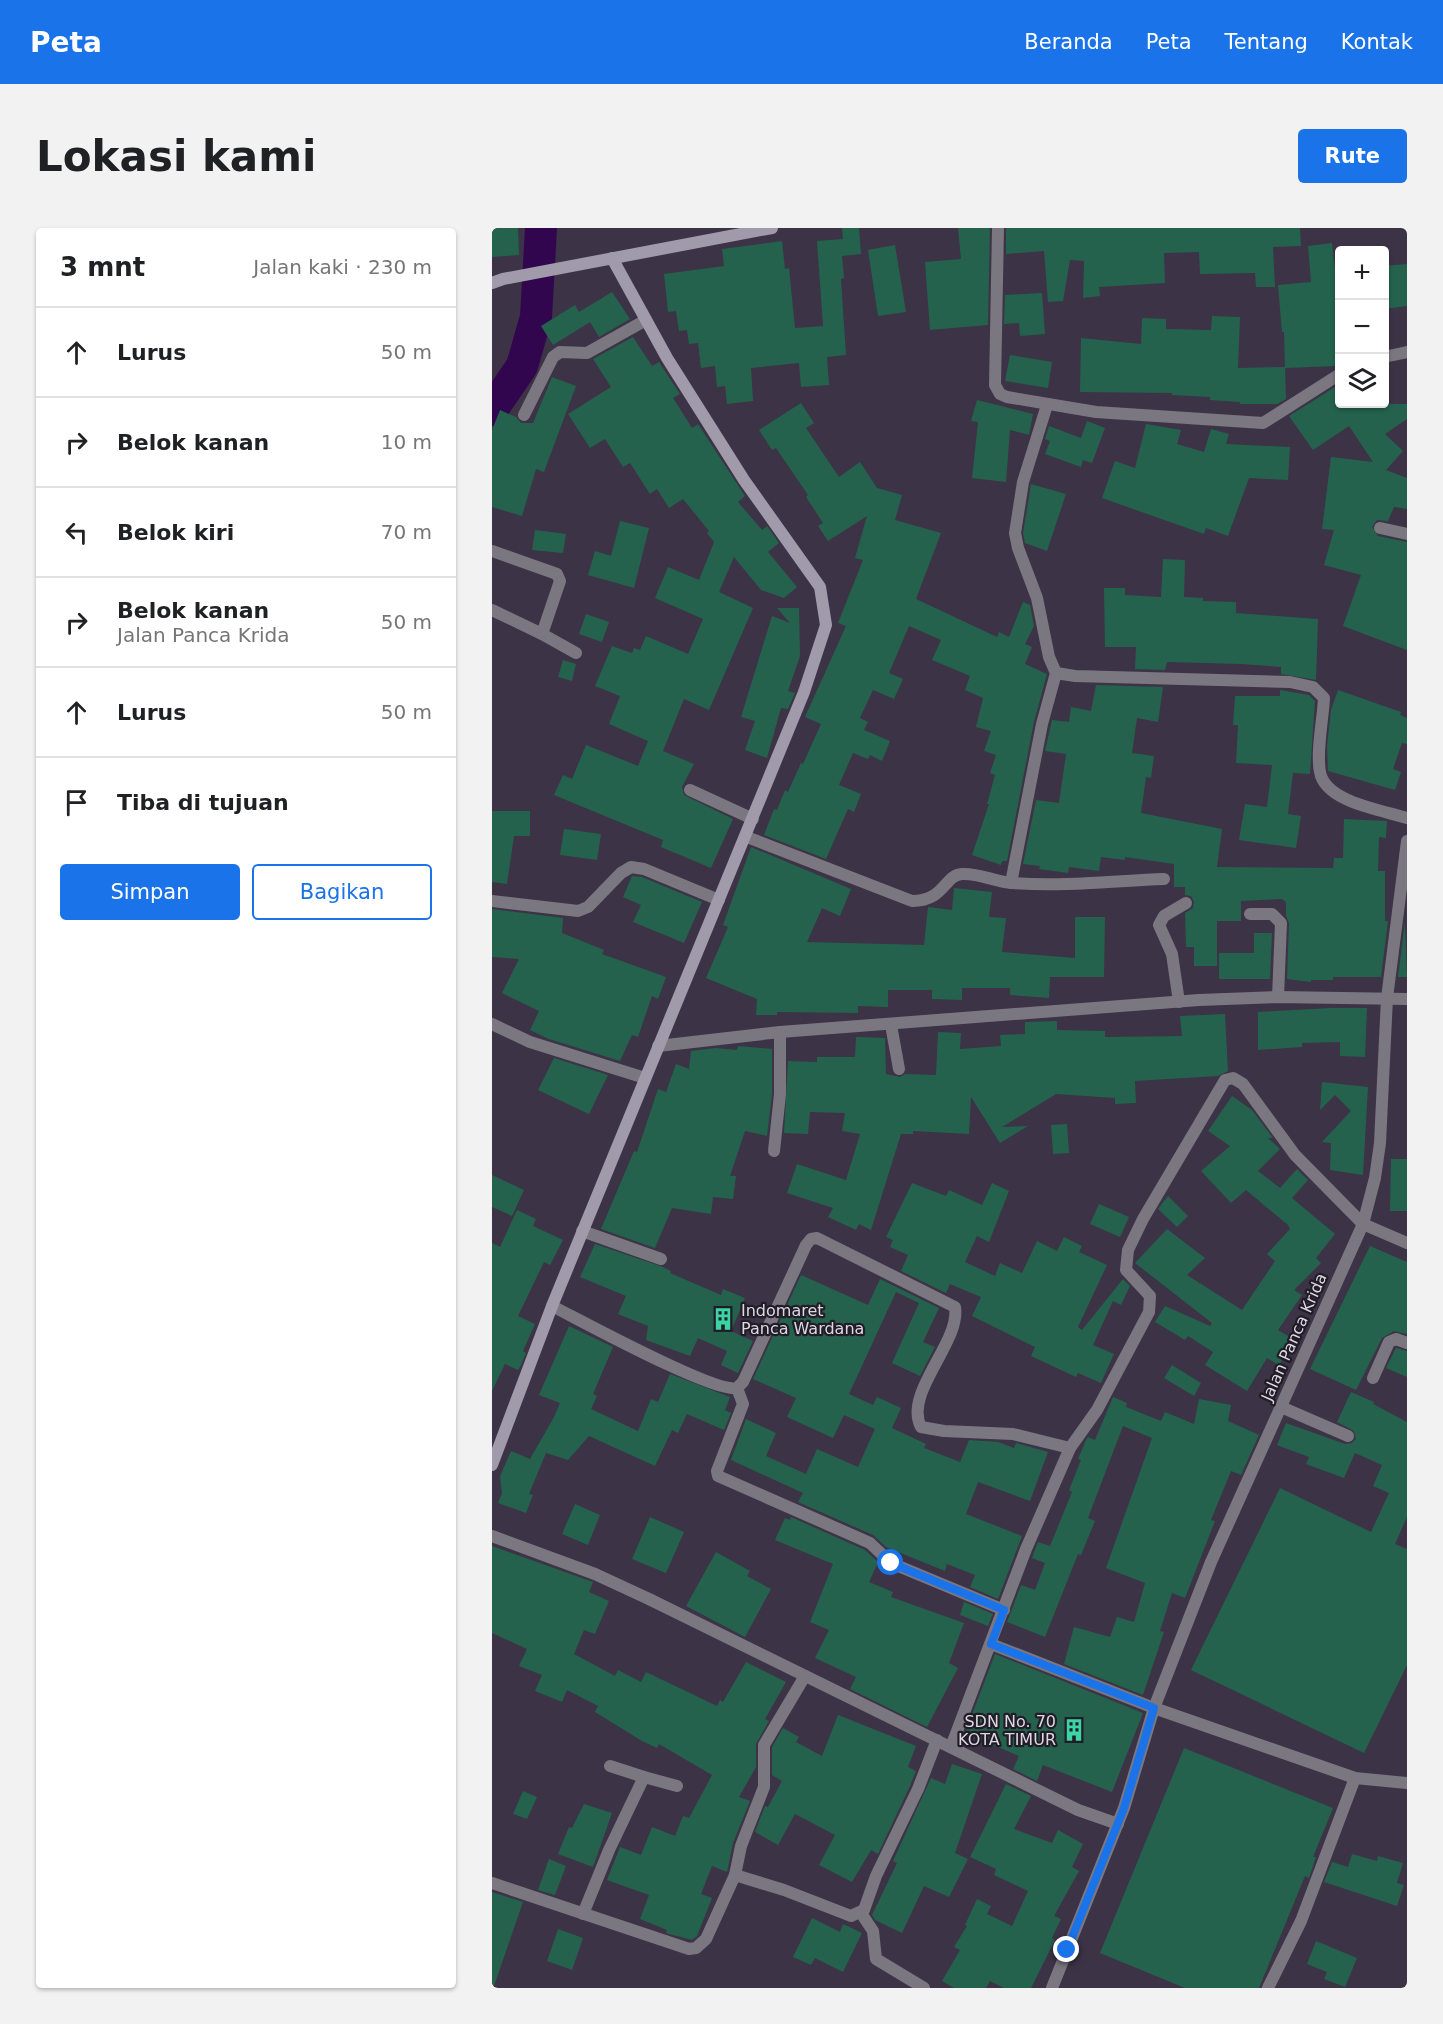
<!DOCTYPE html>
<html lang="id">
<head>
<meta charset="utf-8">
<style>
  body { margin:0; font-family:"DejaVu Sans",sans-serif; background:#f2f2f2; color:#202124 }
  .controls { position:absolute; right:18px; top:18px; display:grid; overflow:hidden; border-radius:6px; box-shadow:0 2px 4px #0004 }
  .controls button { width:54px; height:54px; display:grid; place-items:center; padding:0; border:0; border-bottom:2px solid #e0e0e0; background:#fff; color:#202124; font:30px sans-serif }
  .stop { position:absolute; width:18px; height:18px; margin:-14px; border:4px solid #1a73e8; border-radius:50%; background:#fff }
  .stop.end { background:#1a73e8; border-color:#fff; box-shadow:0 2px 6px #0008 }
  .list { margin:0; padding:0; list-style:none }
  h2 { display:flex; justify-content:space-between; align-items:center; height:78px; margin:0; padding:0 24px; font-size:26px }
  h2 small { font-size:20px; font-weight:400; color:#757577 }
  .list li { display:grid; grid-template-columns:39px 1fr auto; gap:18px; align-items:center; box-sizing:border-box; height:90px; padding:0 24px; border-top:2px solid #e0e0e0 }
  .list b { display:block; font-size:22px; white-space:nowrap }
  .list p { margin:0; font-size:20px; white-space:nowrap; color:#757577 }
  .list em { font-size:20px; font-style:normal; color:#757577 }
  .actions { display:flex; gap:12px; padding:18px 24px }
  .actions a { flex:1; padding:14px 0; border:2px solid #1a73e8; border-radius:6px; text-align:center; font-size:21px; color:#1a73e8 }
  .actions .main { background:#1a73e8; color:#fff }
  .icon { flex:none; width:33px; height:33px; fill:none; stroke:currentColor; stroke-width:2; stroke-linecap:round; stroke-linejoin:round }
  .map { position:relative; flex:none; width:915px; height:1760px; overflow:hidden; border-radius:6px }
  header { display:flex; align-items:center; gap:36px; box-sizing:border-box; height:84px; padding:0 30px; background:#1a73e8; color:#fff }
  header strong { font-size:28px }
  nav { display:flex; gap:33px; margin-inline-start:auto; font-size:21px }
  .intro { display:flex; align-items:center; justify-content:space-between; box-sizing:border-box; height:144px; padding:0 36px }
  h1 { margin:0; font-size:42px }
  .button { padding:15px 27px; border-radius:6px; background:#1a73e8; color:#fff; font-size:21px; font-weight:700 }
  main { display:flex; gap:36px; padding:0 36px }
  aside { flex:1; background:#fff; border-radius:6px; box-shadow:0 2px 4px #0004 }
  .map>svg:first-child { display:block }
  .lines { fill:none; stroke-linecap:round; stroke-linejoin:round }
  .river { stroke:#31064f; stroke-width:32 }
  .building { fill:#25624d }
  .street { stroke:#7b7781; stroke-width:12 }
  .secondary { stroke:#a19aaa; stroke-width:12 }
  .route { stroke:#1a73e8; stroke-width:8 }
  .labels { text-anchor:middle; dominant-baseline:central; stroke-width:4.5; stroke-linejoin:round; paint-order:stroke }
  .poi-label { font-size:16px; fill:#ddd7e4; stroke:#211d26; text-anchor:start }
  .street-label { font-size:16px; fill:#ddd7e4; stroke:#211d26 }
</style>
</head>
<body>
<header>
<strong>Peta</strong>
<nav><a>Beranda</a><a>Peta</a><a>Tentang</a><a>Kontak</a></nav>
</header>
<div class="intro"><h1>Lokasi kami</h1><a class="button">Rute</a></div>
<main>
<aside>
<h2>3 mnt<small>Jalan kaki · 230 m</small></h2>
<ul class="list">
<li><svg class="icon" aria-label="ahead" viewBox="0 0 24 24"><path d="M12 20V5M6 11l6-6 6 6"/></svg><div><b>Lurus</b></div><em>50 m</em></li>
<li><svg class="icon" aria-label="right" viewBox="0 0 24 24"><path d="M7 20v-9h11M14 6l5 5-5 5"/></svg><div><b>Belok kanan</b></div><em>10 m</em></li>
<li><svg class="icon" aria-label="left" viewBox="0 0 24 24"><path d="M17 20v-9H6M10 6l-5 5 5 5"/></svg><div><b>Belok kiri</b></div><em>70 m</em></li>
<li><svg class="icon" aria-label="right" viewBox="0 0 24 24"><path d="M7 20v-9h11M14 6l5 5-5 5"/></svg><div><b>Belok kanan</b><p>Jalan Panca Krida</p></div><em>50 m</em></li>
<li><svg class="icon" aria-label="ahead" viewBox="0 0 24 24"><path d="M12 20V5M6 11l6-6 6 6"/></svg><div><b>Lurus</b></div><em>50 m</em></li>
<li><svg class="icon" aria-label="arrive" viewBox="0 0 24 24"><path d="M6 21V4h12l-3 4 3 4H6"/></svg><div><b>Tiba di tujuan</b></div></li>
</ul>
<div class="actions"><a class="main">Simpan</a><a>Bagikan</a></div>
</aside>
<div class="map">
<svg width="915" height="1760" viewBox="0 0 915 1760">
  <rect width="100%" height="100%" fill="#3c3346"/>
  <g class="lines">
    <!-- river -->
    <polyline class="river" points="0,182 30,138 44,89 49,0"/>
  </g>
  <!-- building -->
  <g class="building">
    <polygon points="0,0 26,0 27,27 0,29"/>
    <polygon points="350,0 367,0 369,26 350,28 352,50 349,51 354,127 335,129 337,157 309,159 307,135 259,140 261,173 235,176 233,158 225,159 223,138 209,140 206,115 197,116 195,102 187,103 184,83 176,84 172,46 232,38 230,21 290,13 293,41 297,40 303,100 331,98 325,13 351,11"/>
    <polygon points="466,0 498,0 496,97 438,102 433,34 469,31"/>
    <polygon points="514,0 808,0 809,18 781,19 783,59 764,59 763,45 708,46 707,24 672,25 673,55 607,59 608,68 591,70 592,33 578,32 571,73 556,74 552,23 514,26"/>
    <polygon points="840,15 845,60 843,60 845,138 793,140 792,104 790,104 786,57 819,54 816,18"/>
    <polygon points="403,17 414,84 386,88 376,22"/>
    <polygon points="915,36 915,78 892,81 892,38"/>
    <polygon points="120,64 138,91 107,109 98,94 61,117 49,98 83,77 87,84"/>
    <polygon points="550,65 553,106 528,108 527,95 512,96 513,67"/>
    <polygon points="720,88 748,89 746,140 793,139 794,171 785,176 748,176 748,174 718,172 718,169 680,167 680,165 588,164 589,110 649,116 650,90 674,91 674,101 719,102"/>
    <polygon points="141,109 160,138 167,134 188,166 181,170 200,200 206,196 253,268 246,274 270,302 275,298 287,315 276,324 305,359 292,370 269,362 242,329 227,364 261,380 217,482 192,471 171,523 202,536 190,559 192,567 241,591 219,640 169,619 171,612 62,567 71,547 80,551 94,517 146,538 156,513 117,496 128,468 103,458 120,418 140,425 142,420 148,422 154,408 196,426 211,391 163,370 176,339 207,352 222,314 215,305 217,303 191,271 177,280 165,261 158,266 138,235 131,239 113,211 98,220 76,186 119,159 101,131"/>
    <polygon points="518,127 560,134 556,160 513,153"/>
    <polygon points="60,149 84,158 52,244 44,241 30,288 0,279 0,202 8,182 24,189 29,195 41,195"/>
    <polygon points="848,156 848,176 915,176 915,191 893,206 911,223 894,242 915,250 915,281 902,279 896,293 885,292 880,299 886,308 915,314 915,422 851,398 869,347 832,337 842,302 830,301 839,229 881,234 857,198 821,222 797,188"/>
    <polygon points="485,172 541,186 537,207 518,202 514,254 480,250 486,194 479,193"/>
    <polygon points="309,175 322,195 314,200 347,249 368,234 385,260 410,267 403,292 449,305 424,371 505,409 507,404 517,409 531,374 538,377 542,398 533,416 540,419 533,436 555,446 542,494 515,633 510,633 509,637 480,627 497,576 495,576 503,547 498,545 504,527 492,523 499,503 484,499 491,470 473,462 478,448 440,432 449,412 417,398 397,445 411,451 402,471 381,462 368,490 376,494 372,502 398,513 390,533 378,527 376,531 361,525 347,557 369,566 362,584 356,581 334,631 272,607 282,581 285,582 293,562 296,564 309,535 311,536 329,496 313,489 354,398 346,395 371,332 363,330 375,288 336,313 326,298 331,295 314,269 316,267 284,220 280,222 267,202"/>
    <polygon points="595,193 613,200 600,235 591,232 589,239 553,226 558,213 553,211 557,198 589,210"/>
    <polygon points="654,196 689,202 685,216 712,224 719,201 737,206 734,216 798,219 796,252 757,250 736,308 714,300 712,306 610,270 623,233 643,240"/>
    <polygon points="539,256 574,266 555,323 533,315 531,305"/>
    <polygon points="128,293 157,300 142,360 96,347 103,323 119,328"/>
    <polygon points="43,302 74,306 71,325 40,322"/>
    <polygon points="671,331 693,332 692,369 711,370 711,373 744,374 744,385 826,391 824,452 789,446 789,439 750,436 675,434 673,442 643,441 644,419 613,419 612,360 633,360 633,367 669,369"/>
    <polygon points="285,380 307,380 308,428 296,463 303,465 296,481 289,480 275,530 253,522 263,493 249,489 280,388 298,395"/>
    <polygon points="94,386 117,394 110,414 87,406"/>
    <polygon points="71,432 84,436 80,453 66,449"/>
    <polygon points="604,457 671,459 666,494 645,490 640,525 662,528 659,550 654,549 649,585 730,601 725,639 841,640 842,630 851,630 852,591 895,593 894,610 887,609 886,643 893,643 893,693 896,693 889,749 841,749 841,752 819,752 819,754 795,751 797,695 794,688 794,674 790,671 749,673 749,693 725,693 725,738 702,738 702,719 694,719 693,685 701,680 702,674 699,668 693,667 693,659 682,659 682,636 633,629 633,632 609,629 607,643 577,639 576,645 547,641 548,638 531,636 544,572 567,575 574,526 553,523 560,492 577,494 579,479 599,483"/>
    <polygon points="788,462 817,467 823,473 818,546 801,545 796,586 809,588 804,620 747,612 753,576 775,579 780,537 744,535 746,497 741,497 743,468 788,468"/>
    <polygon points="846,462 909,484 908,487 915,490 915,516 910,515 901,541 909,544 903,562 836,543 835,518 839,482"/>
    <polygon points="0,583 38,583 38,608 22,608 15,656 0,654"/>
    <polygon points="72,601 109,606 105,632 68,627"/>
    <polygon points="259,619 359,661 348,688 330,680 315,714 432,717 436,679 460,682 462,660 500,664 497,689 514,690 510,724 583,730 583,689 613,689 612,749 558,749 557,770 518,767 518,760 470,760 470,772 440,771 440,762 396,762 396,779 366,778 366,785 285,784 285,787 264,787 265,771 214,750 236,699 231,697"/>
    <polygon points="140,648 150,649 210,674 192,715 141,694 149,677 131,669"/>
    <polygon points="0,681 71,690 70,705 112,722 110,726 174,749 166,771 160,768 146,809 140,807 128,833 57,811 38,802 47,783 10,765 27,731 0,729"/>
    <polygon points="913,694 915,749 906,749"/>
    <polygon points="762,705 780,705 778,751 727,751 727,725 762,725"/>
    <polygon points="840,780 875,780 873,829 848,828 848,814 810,815 810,819 766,822 766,784"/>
    <polygon points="733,786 736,843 726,848 643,853 644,875 623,876 623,870 564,866 510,899 536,898 508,915 479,869 477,906 421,903 421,906 409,906 379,1002 367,996 364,1002 336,989 341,980 295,965 305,936 354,952 368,906 350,903 353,885 318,884 316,906 292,905 296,833 325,834 325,829 363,829 364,809 393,810 394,846 408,849 413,846 444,847 446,804 469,805 468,821 509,818 508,807 533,806 533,794 565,793 565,802 613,803 613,809 690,808 688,788"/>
    <polygon points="246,818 280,821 280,866 275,908 253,903 238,948 244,948 241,971 221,969 219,986 180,980 163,1020 109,1001 142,923 145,924 166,861 174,864 184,836 197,841 199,823 223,820 245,822"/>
    <polygon points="62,830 116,847 97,886 46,862"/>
    <polygon points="830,854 876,859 871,947 838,942 839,915 830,914 859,883 843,867 828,882"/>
    <polygon points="740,868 760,882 781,910 776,910 788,921 766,943 788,960 805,941 816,952 800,970 843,1006 824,1030 829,1035 802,1062 810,1067 786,1102 803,1112 787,1137 775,1130 755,1163 713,1137 721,1124 696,1108 693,1112 663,1094 673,1078 718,1098 720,1095 643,1035 675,1001 713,1030 695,1047 750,1082 783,1033 775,1026 798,1001 796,997 754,962 739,975 709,943 738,918 716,903"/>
    <polygon points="575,896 577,925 561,926 559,897"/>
    <polygon points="899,931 915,931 915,983 898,983"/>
    <polygon points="0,947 32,962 20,988 0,979"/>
    <polygon points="420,955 454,968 457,962 490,977 500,955 517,963 497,1014 485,1008 473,1034 503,1048 508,1035 530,1045 545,1013 565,1023 572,1009 590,1018 587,1024 615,1037 586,1099 590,1102 631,1051 638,1058 629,1077 621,1073 601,1117 622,1126 609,1155 586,1145 584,1149 539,1128 543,1119 480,1088 489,1069 458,1056 454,1065 409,1043 416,1027 398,1019 401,1012 394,1009"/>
    <polygon points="676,968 696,988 685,999 666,981"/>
    <polygon points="607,976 637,989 628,1009 598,996"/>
    <polygon points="25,982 44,991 41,998 71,1012 58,1037 52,1034 26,1088 43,1096 31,1123 34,1125 29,1137 26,1142 13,1136 0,1163 0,1015 8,1019"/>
    <polygon points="103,1016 171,1039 179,1043 178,1045 229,1067 231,1061 253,1070 239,1103 261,1113 246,1145 229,1137 235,1123 206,1110 198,1128 154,1112 156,1098 126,1086 134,1068 88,1049"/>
    <polygon points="878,1018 915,1034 915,1106 902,1103 890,1110 864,1162 818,1141"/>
    <polygon points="309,1047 376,1077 388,1051 447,1080 431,1114 443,1119 428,1148 400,1135 427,1075 404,1064 357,1166 381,1177 385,1169 409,1180 400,1200 434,1216 432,1220 468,1234 477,1212 506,1214 522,1220 524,1215 556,1224 538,1273 486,1254 474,1286 530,1308 506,1371 478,1359 483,1347 455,1336 453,1343 394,1319 381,1307 306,1274 311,1265 239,1232 254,1191 284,1205 274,1228 314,1246 325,1221 366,1239 383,1201 352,1187 341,1210 295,1189 304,1170 261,1151"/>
    <polygon points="77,1098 121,1119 101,1166 105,1168 99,1181 146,1203 159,1171 166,1174 178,1146 238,1169 233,1182 239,1185 232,1202 195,1186 186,1205 180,1202 163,1238 97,1208 76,1232 54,1225 37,1266 41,1267 34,1285 6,1275 10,1265 8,1248 19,1223 38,1231 62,1189 68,1175 47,1167"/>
    <polygon points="904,1120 915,1123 915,1149 894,1140"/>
    <polygon points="680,1137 709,1155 702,1168 672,1150"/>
    <polygon points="859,1164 882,1174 881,1176 915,1194 915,1289 903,1316 915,1321 915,1437 872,1525 699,1442 788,1260 879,1304 897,1265 881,1258 890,1237 863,1225 852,1250 814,1236 817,1229 785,1217 794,1195 853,1216 860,1215 864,1211 862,1203 845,1194"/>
    <polygon points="621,1169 635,1175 634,1179 669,1193 673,1184 702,1196 707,1171 739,1177 736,1193 767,1207 749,1247 739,1243 719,1292 723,1293 693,1370 680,1365 668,1403 672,1404 651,1467 572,1436 582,1399 618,1409 625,1389 642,1394 653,1355 614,1340 660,1210 631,1198 596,1290 603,1293 589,1327 586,1326 553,1409 515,1394 529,1357 543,1362 553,1335 540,1330 542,1324 546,1314 558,1318 580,1264 577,1262 589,1232 586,1231 594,1212 596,1209 603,1212"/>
    <polygon points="83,1276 108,1287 96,1317 70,1306"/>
    <polygon points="158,1289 192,1304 174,1345 140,1331"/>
    <polygon points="299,1289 373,1322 386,1334 377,1354 401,1364 399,1369 472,1395 457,1435 466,1440 435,1499 358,1461 364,1449 323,1430 337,1402 318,1394 341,1336 283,1312 293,1290 298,1292"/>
    <polygon points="0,1318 101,1354 97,1364 117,1373 103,1406 92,1402 82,1426 123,1448 126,1442 149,1454 154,1444 225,1478 228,1472 231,1474 254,1434 294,1454 273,1491 277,1493 264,1516 264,1539 247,1569 258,1573 241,1615 235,1644 220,1638 209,1666 220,1670 205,1708 200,1712 174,1705 175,1702 148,1691 157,1667 115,1652 128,1619 149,1627 160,1599 183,1608 191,1588 197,1590 220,1547 167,1516 165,1520 150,1513 103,1484 106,1478 75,1462 70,1474 43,1463 50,1447 27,1438 35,1421 0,1405"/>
    <polygon points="224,1324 258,1343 255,1348 279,1361 253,1409 194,1378"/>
    <polygon points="472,1374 501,1386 496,1398 468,1387"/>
    <polygon points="503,1426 651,1485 620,1564 551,1537 545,1553 521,1541 527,1528 473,1505"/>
    <polygon points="346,1487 424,1518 416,1539 424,1543 418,1558 386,1626 379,1622 360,1654 327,1637 343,1607 303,1586 286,1617 263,1604 273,1578 276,1579 290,1553 280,1547 280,1519 291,1500 307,1509 304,1514 330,1528"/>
    <polygon points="692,1520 841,1580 821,1629 824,1629 817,1650 813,1648 767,1760 693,1760 608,1725"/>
    <polygon points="460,1536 490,1546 463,1625 476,1631 457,1669 432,1658 410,1705 383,1692 380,1687 405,1635 401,1633 439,1550 453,1556"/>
    <polygon points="514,1556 539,1568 522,1601 560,1615 566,1602 591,1616 580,1639 587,1643 562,1688 569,1691 560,1710 563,1712 539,1760 512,1760 498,1753 494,1760 462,1760 450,1753 468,1722 462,1719 475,1698 473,1697 485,1671 499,1678 495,1686 520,1698 536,1663 502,1647 504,1641 478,1629"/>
    <polygon points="31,1563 45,1569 35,1591 21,1586"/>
    <polygon points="92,1576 120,1585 101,1639 66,1626 77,1599 80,1600"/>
    <polygon points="860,1626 885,1633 886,1628 911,1635 905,1655 912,1657 905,1678 832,1654 840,1634 856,1639"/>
    <polygon points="57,1631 74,1638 63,1667 46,1662"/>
    <polygon points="0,1664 31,1674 2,1758 0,1758"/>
    <polygon points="320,1690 348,1704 351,1696 370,1705 351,1744 323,1730 319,1737 301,1729"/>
    <polygon points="66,1701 91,1710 80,1742 55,1733"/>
    <polygon points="824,1713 865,1730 853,1759 832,1751 835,1744 815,1736"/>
  </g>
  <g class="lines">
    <!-- street -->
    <g class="street">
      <polyline points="506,0 503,157 508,166 515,169 604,184 771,195 848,146"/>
      <polyline points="892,129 915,124"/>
      <polyline points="32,187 61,129 68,124 95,125 154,92"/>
      <polyline points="888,300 915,306"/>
      <polyline points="0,323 65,346 68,353 50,406 0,382"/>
      <polyline points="50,406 84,425"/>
      <path d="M564,445l19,3 215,6 23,5 11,11c-1,21 -8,54 -4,74 5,30 62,38 87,46"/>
      <polyline points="198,562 261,591"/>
      <path d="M255,609l165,64c33,0 32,-26 50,-27 17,-1 34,8 50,9 50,4 102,-2 152,-4"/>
      <polyline points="519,655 550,496 564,445 557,429 545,370 526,320 523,305 531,254 555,177"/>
      <polyline points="0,673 86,683 96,679 129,645 139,639 152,641 227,672"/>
      <polyline points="758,686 780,686 789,695 786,769"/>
      <polyline points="687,774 680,726 667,697 672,688 694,675"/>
      <polyline points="0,796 38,814 153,850"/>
      <polyline points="399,797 407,841"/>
      <polyline points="166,818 288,804 707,772 786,769 915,771"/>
      <polyline points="282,923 288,866 288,804"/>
      <polyline points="90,1003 169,1031"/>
      <path d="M60,1078c28,14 163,88 185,82l6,-6 63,-137 5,-6 6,-1 138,69c6,35 -52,86 -34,120l23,4 69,3 57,14"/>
      <polyline points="881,1150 897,1114 904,1111 915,1115"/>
      <polyline points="245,1160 251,1176 225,1243 226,1248 378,1315 399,1335 512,1382"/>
      <polyline points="789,1179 856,1208"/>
      <polyline points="0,1308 103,1346 157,1371 586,1582 626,1596"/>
      <polyline points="499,1416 662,1480 863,1550 915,1555"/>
      <polyline points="459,1519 534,1321 578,1220 605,1182 657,1084 658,1068 634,1042 636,1022 651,991 733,852 741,850 751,856 803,927 871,996 915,1015"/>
      <polyline points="118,1538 152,1549"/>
      <polyline points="243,1647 249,1618 272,1559 272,1517 313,1448"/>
      <polyline points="0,1655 197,1721 204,1720 214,1711 243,1647 292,1662 359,1688 372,1682 384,1648 426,1561 445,1512"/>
      <polyline points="369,1685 381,1703 384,1731 432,1760"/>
      <polyline points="91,1686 117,1622 152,1549 185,1558"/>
      <polyline points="560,1760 632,1580 662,1480 719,1334 871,996 883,950 888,915 895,770 915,613"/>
      <polyline points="776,1760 809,1693 863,1550"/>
    </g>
    <!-- secondary -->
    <g class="secondary">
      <polyline points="0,55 11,51 280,0"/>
      <polyline points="0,1237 60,1078 312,464 334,397 328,359 252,252 175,130 120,30"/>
    </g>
  </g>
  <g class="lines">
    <!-- route -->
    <polyline class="route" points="399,1335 512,1382 499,1416 662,1480 632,1580 575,1722"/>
  </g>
  <!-- icons -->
  <defs>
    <g id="building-bare" transform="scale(1.8)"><path d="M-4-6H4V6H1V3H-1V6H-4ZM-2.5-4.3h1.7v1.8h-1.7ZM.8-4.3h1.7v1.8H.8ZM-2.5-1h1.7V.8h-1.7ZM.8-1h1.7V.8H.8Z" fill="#3ad4a5" stroke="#211d26" stroke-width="2.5" paint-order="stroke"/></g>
  </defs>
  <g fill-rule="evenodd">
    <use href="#building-bare" x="231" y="1091"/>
    <use href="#building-bare" x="582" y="1502"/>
  </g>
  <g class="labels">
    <!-- poi labels -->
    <g class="poi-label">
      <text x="249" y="1082">Indomaret<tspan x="249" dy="18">Panca Wardana</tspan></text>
      <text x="564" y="1493" text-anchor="end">SDN No. 70<tspan x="564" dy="18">KOTA TIMUR</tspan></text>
    </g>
    <!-- street labels -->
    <g class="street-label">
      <text transform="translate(802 1109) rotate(-66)">Jalan Panca Krida</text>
    </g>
  </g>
</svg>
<div class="controls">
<button>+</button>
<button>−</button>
<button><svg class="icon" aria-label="layers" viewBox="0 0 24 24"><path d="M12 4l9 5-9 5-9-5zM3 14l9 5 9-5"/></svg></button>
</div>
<div class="stop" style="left:399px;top:1335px"></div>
<div class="stop end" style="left:575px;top:1722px"></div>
</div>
</main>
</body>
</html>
